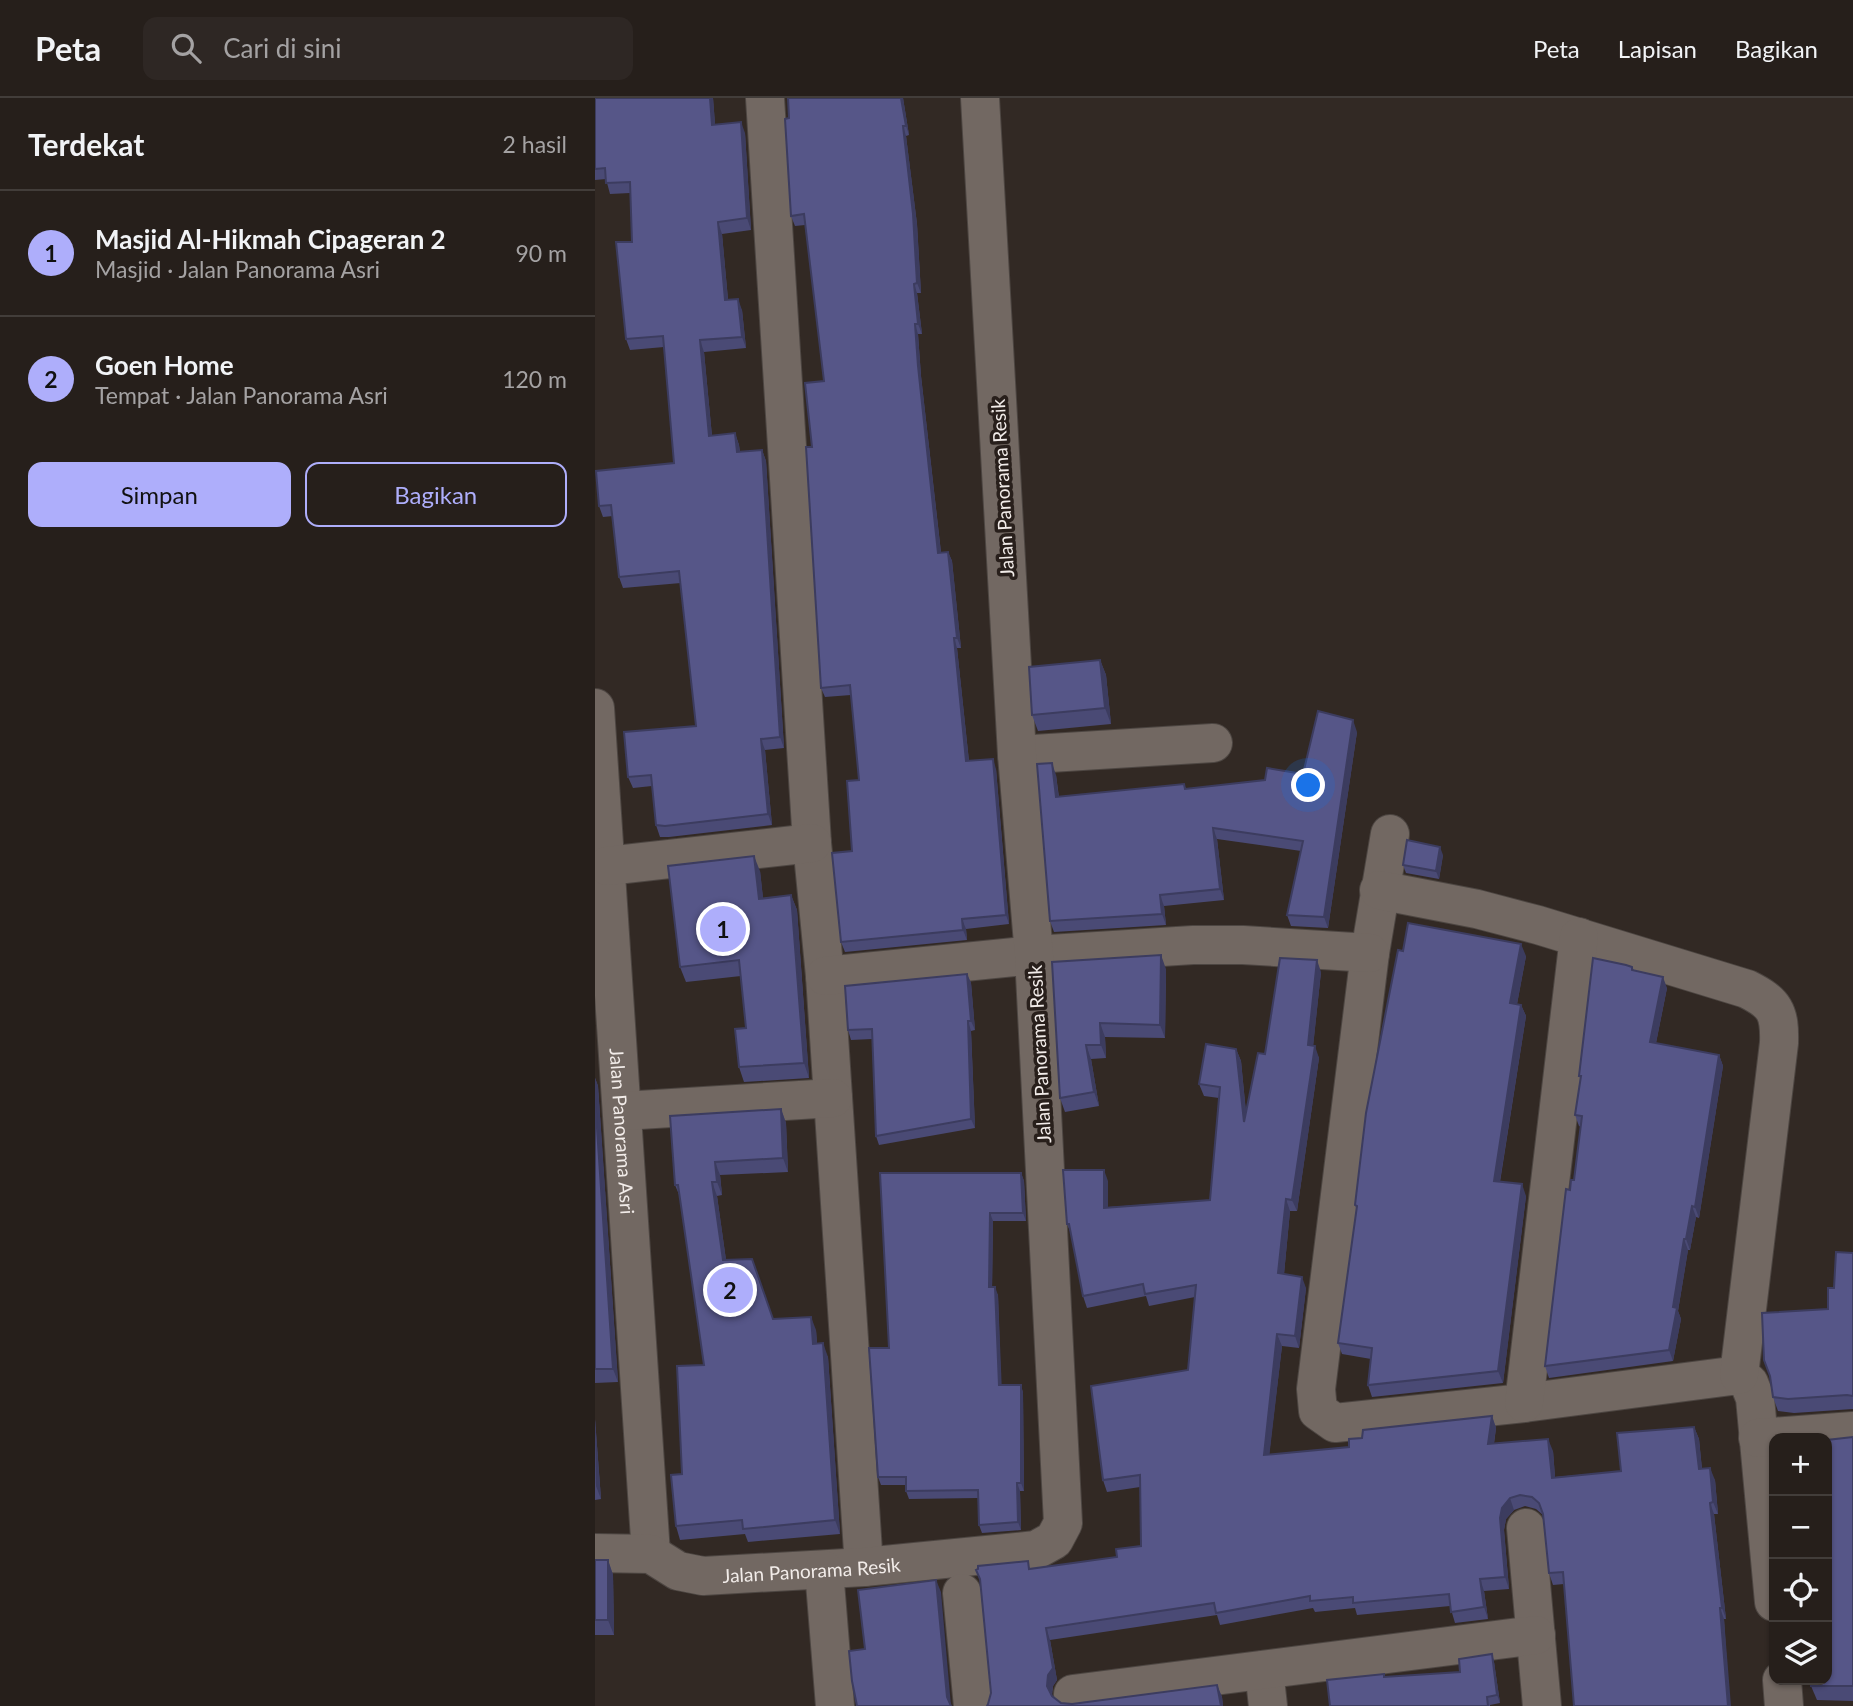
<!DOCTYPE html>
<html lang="id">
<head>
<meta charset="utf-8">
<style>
  body { margin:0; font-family:Lato,sans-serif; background:#2e2724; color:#f1f3f6 }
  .controls { position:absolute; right:21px; bottom:21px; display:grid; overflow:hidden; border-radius:14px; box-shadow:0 2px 5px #0004 }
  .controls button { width:63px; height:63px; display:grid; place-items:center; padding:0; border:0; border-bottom:2px solid #423d3a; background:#261f1b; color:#f1f3f6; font:35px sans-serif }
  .you { position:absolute; left:714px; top:688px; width:24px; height:24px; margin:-18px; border:5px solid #fff; border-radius:50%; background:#1a73e8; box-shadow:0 0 0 10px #1a73e833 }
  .badge { display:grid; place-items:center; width:46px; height:46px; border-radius:50%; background:#aeaefb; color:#111; font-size:23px; font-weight:700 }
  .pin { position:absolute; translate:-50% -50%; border:4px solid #fff; box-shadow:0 2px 7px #0006 }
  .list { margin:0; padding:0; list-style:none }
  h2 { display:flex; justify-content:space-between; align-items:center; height:91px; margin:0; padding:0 28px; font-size:30px }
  h2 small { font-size:23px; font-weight:400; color:#a4a2a3 }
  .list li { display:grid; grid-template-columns:46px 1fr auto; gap:21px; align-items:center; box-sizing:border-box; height:126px; padding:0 28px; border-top:2px solid #423d3a }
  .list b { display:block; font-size:26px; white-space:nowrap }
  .list p { margin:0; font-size:23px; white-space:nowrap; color:#a4a2a3 }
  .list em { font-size:23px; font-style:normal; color:#a4a2a3 }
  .actions { display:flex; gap:14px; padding:21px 28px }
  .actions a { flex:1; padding:16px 0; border:2px solid #aeaefb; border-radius:14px; text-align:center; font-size:24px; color:#aeaefb }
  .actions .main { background:#aeaefb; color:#111 }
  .icon { flex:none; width:38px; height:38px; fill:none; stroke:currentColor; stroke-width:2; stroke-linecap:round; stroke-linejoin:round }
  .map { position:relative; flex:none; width:1258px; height:1608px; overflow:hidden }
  header { display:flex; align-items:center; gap:42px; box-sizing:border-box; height:98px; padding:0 35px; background:#261f1b; border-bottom:2px solid #423d3a }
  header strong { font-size:33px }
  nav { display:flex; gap:38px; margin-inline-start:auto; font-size:24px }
  .search { width:490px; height:63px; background:#2e2724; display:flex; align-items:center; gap:18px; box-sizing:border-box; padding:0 24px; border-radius:14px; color:#a4a2a3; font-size:26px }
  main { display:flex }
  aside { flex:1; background:#261f1b }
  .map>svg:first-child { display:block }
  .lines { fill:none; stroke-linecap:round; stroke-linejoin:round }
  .street-casing { stroke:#4d4642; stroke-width:40 }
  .street { stroke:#726862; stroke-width:38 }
  .wall { fill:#4a4a75 }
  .shaded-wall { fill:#3c3c5f }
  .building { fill:#565688; stroke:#3c3c5f; stroke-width:2 }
  .labels { text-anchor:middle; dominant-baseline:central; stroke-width:7; stroke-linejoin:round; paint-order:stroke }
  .street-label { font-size:19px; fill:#f2ece9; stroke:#281f1b }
</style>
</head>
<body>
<header>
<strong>Peta</strong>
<div class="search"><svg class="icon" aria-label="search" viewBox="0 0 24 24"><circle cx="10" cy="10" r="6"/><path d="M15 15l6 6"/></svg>Cari di sini</div>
<nav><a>Peta</a><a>Lapisan</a><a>Bagikan</a></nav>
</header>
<main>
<aside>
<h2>Terdekat<small>2 hasil</small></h2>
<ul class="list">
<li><span class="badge">1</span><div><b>Masjid Al-Hikmah Cipageran 2</b><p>Masjid · Jalan Panorama Asri</p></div><em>90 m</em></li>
<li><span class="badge">2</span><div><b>Goen Home</b><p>Tempat · Jalan Panorama Asri</p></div><em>120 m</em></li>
</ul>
<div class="actions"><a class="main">Simpan</a><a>Bagikan</a></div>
</aside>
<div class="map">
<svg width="1258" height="1608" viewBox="0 0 1258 1608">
  <rect width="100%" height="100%" fill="#322924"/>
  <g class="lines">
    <!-- street casing -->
    <g class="street-casing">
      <g id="street">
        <polyline points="170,0 217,745 230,878 269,1469"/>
        <path id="s1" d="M0,610l56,846"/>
        <polyline points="422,657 618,645"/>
        <polyline points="795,736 775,855 721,1291 723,1313 740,1325 929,1305 1144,1277 1154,1285 1160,1300 1179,1504"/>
        <polyline points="12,768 217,745"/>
        <path d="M784,792l98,19 61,16 209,64c28,14 33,23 32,54l-40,332"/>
        <polyline points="230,878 439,857 598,847 648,847 775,855"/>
        <polyline points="28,1013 238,1000"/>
        <polyline points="929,1305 984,839"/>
        <polyline points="1163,1340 1258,1333"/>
        <polyline points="931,1430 947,1608"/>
        <path id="s2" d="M0,1455l56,1 27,17 25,5 161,-9 172,-17 18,-10 9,-17 -29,-568 -17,-200 -37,-657"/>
        <polyline points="229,1472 240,1608"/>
        <polyline points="367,1495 378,1608"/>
        <polyline points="669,1572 673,1608"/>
        <polyline points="1187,1582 1189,1608"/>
        <polyline points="478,1596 941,1537"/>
      </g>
    </g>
    <!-- street -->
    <use href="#street" class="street"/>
  </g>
  <!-- wall -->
  <g class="wall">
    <polygon points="0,0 118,0 120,26 150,35 156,132 127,136 133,201 147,212 151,250 109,254 117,338 140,335 144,347 145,354 167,352 171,363 189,650 170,652 177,727 74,739 65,739 61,727 57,688 38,690 33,679 101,628 86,485 28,490 24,479 18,418 8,419 4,408 79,365 69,249 35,252 31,241 37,144 35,95 15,96 11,81 0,82"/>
    <polygon points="308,0 314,37 311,38 322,126 326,195 322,195 327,236 323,236 326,278 346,454 353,454 357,463 366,550 362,550 374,663 401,671 414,826 371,831 372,842 250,854 246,844 257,753 264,682 256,597 230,599 226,590 217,349 229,283 210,127 200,128 196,118 194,20"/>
    <polygon points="505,562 511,577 516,626 443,633 437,617"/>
    <polygon points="762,634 733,830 696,828 692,817 706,753 622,741 629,802 569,808 571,827 459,834 455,823 461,677 464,699 589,686 591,691 670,682 708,676"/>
    <polygon points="848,757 844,781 811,775 808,767"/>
    <polygon points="165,773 168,801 196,797 202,812 214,980 149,984 144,969 151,930 146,878 91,884 85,869"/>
    <polygon points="808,853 931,858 922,906 926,907 931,918 905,1084 931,1098 908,1285 777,1299 773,1287 776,1261 747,1256 743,1245 762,1112 760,1107"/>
    <polygon points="457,864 571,871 570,940 510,939 511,960 496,961 504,1008 470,1014 465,1000"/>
    <polygon points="1037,869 1039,872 1072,890 1061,945 1124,957 1128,968 1104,1120 1101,1119 1095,1152 1093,1152 1083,1213 1086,1221 1078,1263 954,1280 950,1268 975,1092 979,1082 986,1029 984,1028 980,1017 986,982 984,978"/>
    <polygon points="726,874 718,948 724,960 702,1113 695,1113 689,1176 711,1190 704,1250 687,1248 674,1357 754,1349 767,1340 897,1318 901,1330 899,1346 958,1353 960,1379 1026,1373 1099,1329 1104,1341 1107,1371 1120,1382 1123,1416 1119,1416 1131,1521 1129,1521 1133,1584 969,1486 958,1487 954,1475 948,1417 941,1411 930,1408 919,1412 911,1421 909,1432 914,1491 889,1493 893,1521 860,1525 855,1508 762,1517 760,1510 720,1514 718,1510 625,1527 622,1517 455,1542 462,1582 458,1588 457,1598 466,1605 477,1606 622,1587 627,1599 628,1608 392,1608 393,1606 436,1471 522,1459 546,1448 545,1389 512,1394 508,1382 593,1272 600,1199 554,1208 551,1198 492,1210 488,1198 477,1138 472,1126 513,1083 513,1109 615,1102 624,1000 609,998 604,986 641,951 646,963 651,1014 670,956"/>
    <polygon points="372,876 376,885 380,932 376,933 380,1030 284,1047 281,1038 277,941 256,942 253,932"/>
    <polygon points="0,980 3,988 23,1284 0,1285"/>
    <polygon points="186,1011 191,1025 193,1074 125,1077 127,1097 122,1098 131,1162 178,1221 221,1232 222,1246 233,1259 245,1436 153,1444 150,1436 85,1442 81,1428 87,1376 109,1267 85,1099 80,1087"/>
    <polygon points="426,1075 429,1083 431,1123 398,1123 397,1189 403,1197 406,1287 426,1287 428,1295 429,1393 425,1393 426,1432 387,1435 384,1427 383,1400 314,1401 311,1393 311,1387 286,1387 283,1379 294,1250"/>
    <polygon points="1258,1155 1258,1311 1199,1315 1183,1313 1178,1299 1233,1211 1239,1190"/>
    <polygon points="0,1321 6,1401 0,1402"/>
    <polygon points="1258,1339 1258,1603 1222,1602 1216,1588 1255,1340"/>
    <polygon points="0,1462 13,1462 18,1477 19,1537 0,1537"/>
    <polygon points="897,1556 899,1564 905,1605 895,1607 895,1608 735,1608 789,1576 790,1579 865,1574"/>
  </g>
  <!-- shaded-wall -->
  <g class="shaded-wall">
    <polygon points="115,0 118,0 121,38 117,27"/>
    <polygon points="306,0 308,0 314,37 311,28"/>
    <polygon points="146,24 150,35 156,132 152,120"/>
    <polygon points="308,28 311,38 322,126 326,195 322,185"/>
    <polygon points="123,124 127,136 134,213 130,202"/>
    <polygon points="319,186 322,195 327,236 323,226"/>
    <polygon points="143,201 147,212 151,250 147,239"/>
    <polygon points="320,226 323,236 326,278 347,464 343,455 323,268"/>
    <polygon points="105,242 109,254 118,349 114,338"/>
    <polygon points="140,335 144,347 146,366 142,354"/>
    <polygon points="167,352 171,363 189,650 185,639"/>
    <polygon points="353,454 357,463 366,550 362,540"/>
    <polygon points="359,540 362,550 375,673 371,663"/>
    <polygon points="505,562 511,577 516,626 510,610"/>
    <polygon points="758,622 762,634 733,830 729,819"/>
    <polygon points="166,641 170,652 177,727 173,716"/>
    <polygon points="398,661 401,671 414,826 411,817"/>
    <polygon points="457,665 461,677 465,710 461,699"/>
    <polygon points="618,730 622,741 629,802 625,791"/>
    <polygon points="845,749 848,757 844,781 841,773"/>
    <polygon points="159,758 165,773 170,816 164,801"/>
    <polygon points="196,797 202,812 214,980 209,965"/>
    <polygon points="565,797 569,808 571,827 567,816"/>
    <polygon points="367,821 371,831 372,842 368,832"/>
    <polygon points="926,846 931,858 920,917 915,905"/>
    <polygon points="566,857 571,871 570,940 565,927"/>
    <polygon points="722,862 726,874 717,959 713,947"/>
    <polygon points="372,876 376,885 380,932 376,923"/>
    <polygon points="1068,879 1072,890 1059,955 1055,944"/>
    <polygon points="926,907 931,918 903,1095 899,1083"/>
    <polygon points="373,923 376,933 380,1030 376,1021"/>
    <polygon points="505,925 510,939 511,960 506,947"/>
    <polygon points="491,947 496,961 504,1008 499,994"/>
    <polygon points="720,948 724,960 702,1113 697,1102"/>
    <polygon points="641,951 646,963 653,1036 649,1024"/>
    <polygon points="1124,957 1128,968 1104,1120 1100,1109"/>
    <polygon points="0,980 3,988 23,1284 18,1271 0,1000"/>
    <polygon points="186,1011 191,1025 193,1074 188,1060"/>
    <polygon points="120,1064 125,1077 127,1097 122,1084"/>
    <polygon points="509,1072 513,1083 513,1121 509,1110"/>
    <polygon points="426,1075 429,1083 431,1123 428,1115"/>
    <polygon points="117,1084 122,1098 133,1176 128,1162"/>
    <polygon points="927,1086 931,1098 908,1285 903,1273"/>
    <polygon points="691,1101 695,1113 688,1187 683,1175"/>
    <polygon points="1097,1108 1101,1119 1095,1152 1091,1141"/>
    <polygon points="395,1115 398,1123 397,1197 394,1189"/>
    <polygon points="1089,1141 1093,1152 1083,1213 1086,1221 1078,1263 1074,1252 1078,1209"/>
    <polygon points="707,1179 711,1190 704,1250 700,1238"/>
    <polygon points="400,1189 403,1197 407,1295 404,1287"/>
    <polygon points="216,1219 221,1232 223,1259 218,1246"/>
    <polygon points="682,1236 687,1248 673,1369 669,1357"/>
    <polygon points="228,1245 233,1259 245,1436 240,1422"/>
    <polygon points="426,1287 428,1295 429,1393 426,1385"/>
    <polygon points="897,1318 901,1330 897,1358 893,1346"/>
    <polygon points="0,1321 6,1401 1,1388"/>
    <polygon points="1099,1329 1104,1341 1108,1383 1104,1371"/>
    <polygon points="953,1341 958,1353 961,1391 957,1380"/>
    <polygon points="1115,1370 1120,1382 1123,1416 1118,1404"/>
    <polygon points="422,1385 425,1393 426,1432 423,1424"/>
    <polygon points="915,1400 919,1412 911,1421 909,1432 914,1491 910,1479 905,1420 907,1410"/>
    <polygon points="1115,1405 1119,1416 1131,1521 1127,1510"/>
    <polygon points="13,1462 18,1477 19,1537 13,1522"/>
    <polygon points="885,1481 889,1493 893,1521 889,1509"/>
    <polygon points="341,1482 346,1494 356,1608 352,1599"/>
    <polygon points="1125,1510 1129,1521 1136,1608 1133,1608"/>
    <polygon points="451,1530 455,1542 462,1582 458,1588 456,1599 452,1588 453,1577"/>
    <polygon points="897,1556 899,1564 905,1605 902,1597"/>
    <polygon points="622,1587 627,1599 628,1608 626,1608"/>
  </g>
  <!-- building -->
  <g class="building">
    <polygon points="0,0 115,0 117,27 146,24 152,120 123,124 130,202 143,201 147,239 105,242 114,338 140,335 142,354 167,352 185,639 166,641 173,716 70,728 61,727 56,677 33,679 29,634 101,628 84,473 24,479 16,407 4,408 1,373 79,365 68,238 31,241 21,144 37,144 35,84 11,85 10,70 0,71"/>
    <polygon points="193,0 306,0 311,28 308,28 318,116 322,185 319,186 323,226 320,226 323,268 343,455 353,454 362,540 359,540 371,663 398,661 411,817 367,821 368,832 246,844 237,755 257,753 252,683 264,682 255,587 226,590 211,349 217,349 210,285 229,283 209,116 196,118 190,21 194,20"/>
    <polygon points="505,562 510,610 437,617 434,569"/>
    <polygon points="723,613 758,622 729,819 692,817 708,743 618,730 625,791 565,797 567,816 455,823 442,666 457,665 461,699 589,686 590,691 670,682 672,670 708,676"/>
    <polygon points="812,742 845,749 841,773 808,767"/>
    <polygon points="159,758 164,801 196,797 209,965 144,969 140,931 151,930 144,862 85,869 73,768"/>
    <polygon points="813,825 926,846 915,905 926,907 899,1083 927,1086 903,1273 773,1287 777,1250 743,1245 762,1108 760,1107 771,1015 803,852 808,853"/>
    <polygon points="566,857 565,927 505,925 506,947 491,947 499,994 465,1000 457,864"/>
    <polygon points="685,860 722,862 713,947 720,948 697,1102 691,1101 683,1175 707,1179 700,1238 682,1236 669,1357 754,1349 754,1341 767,1340 768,1332 897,1318 893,1346 953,1341 957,1380 1026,1373 1022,1335 1099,1329 1104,1371 1115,1370 1118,1404 1115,1405 1127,1510 1125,1510 1133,1608 979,1608 968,1474 954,1475 948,1416 944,1405 937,1399 925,1397 915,1400 907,1410 905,1420 910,1479 885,1481 889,1509 856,1514 854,1496 758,1505 758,1499 715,1503 715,1498 621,1515 619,1505 451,1530 458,1570 453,1577 452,1588 457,1598 466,1605 477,1606 622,1587 626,1608 392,1608 393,1606 396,1595 385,1481 381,1472 383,1471 383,1468 433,1463 434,1471 522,1459 521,1451 546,1448 545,1377 508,1382 496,1288 593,1272 601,1187 550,1196 548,1186 488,1198 474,1126 472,1126 468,1072 509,1072 509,1110 615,1102 625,989 604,986 611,946 641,951 649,1024 663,955 670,956"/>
    <polygon points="998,860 1031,867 1037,869 1037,872 1068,879 1055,944 1124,957 1100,1109 1097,1108 1091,1141 1089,1141 1078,1209 1082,1210 1074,1252 950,1268 971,1091 975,1092 976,1082 979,1082 987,1018 980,1017 986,978 984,978"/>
    <polygon points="372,876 376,923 373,923 376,1021 281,1038 277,931 253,932 250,888"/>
    <polygon points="0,1000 18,1271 0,1271"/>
    <polygon points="186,1011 188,1060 120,1064 122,1084 117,1084 128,1162 157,1161 178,1221 216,1219 218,1246 228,1245 240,1422 148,1431 147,1422 81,1428 76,1377 87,1376 82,1268 109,1267 83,1087 80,1087 75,1018"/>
    <polygon points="285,1075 426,1075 428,1115 395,1115 394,1189 400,1189 404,1287 426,1287 426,1385 422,1385 423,1424 384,1427 383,1392 311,1393 311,1379 283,1379 274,1250 294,1250"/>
    <polygon points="1241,1154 1258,1155 1258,1298 1252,1297 1193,1301 1178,1299 1175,1278 1169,1262 1167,1215 1233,1211 1233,1190 1239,1190"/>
    <polygon points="1258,1339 1258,1588 1216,1588 1216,1582 1232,1582 1232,1342"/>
    <rect x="0" y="1462" width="13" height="60"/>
    <polygon points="341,1482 352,1599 356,1608 262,1608 257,1583 254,1553 270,1551 263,1492"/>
    <polygon points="897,1556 902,1597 892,1599 893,1608 735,1608 732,1582 789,1576 789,1579 865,1574 864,1561"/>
  </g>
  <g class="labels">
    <!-- street labels -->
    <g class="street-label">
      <text transform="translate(407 390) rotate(-93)">Jalan Panorama Resik</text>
      <text transform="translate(444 956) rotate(-93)">Jalan Panorama Resik</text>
      <text stroke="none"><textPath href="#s1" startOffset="424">Jalan Panorama Asri</textPath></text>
      <text stroke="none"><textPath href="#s2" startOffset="222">Jalan Panorama Resik</textPath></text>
    </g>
  </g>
</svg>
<div class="controls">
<button>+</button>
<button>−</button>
<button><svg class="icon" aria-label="locate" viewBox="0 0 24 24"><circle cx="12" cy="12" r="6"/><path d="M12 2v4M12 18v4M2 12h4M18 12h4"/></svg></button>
<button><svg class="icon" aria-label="layers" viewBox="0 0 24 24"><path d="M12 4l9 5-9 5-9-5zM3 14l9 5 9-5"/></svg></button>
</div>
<div class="you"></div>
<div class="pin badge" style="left:128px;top:831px">1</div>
<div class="pin badge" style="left:135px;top:1192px">2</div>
</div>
</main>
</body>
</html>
